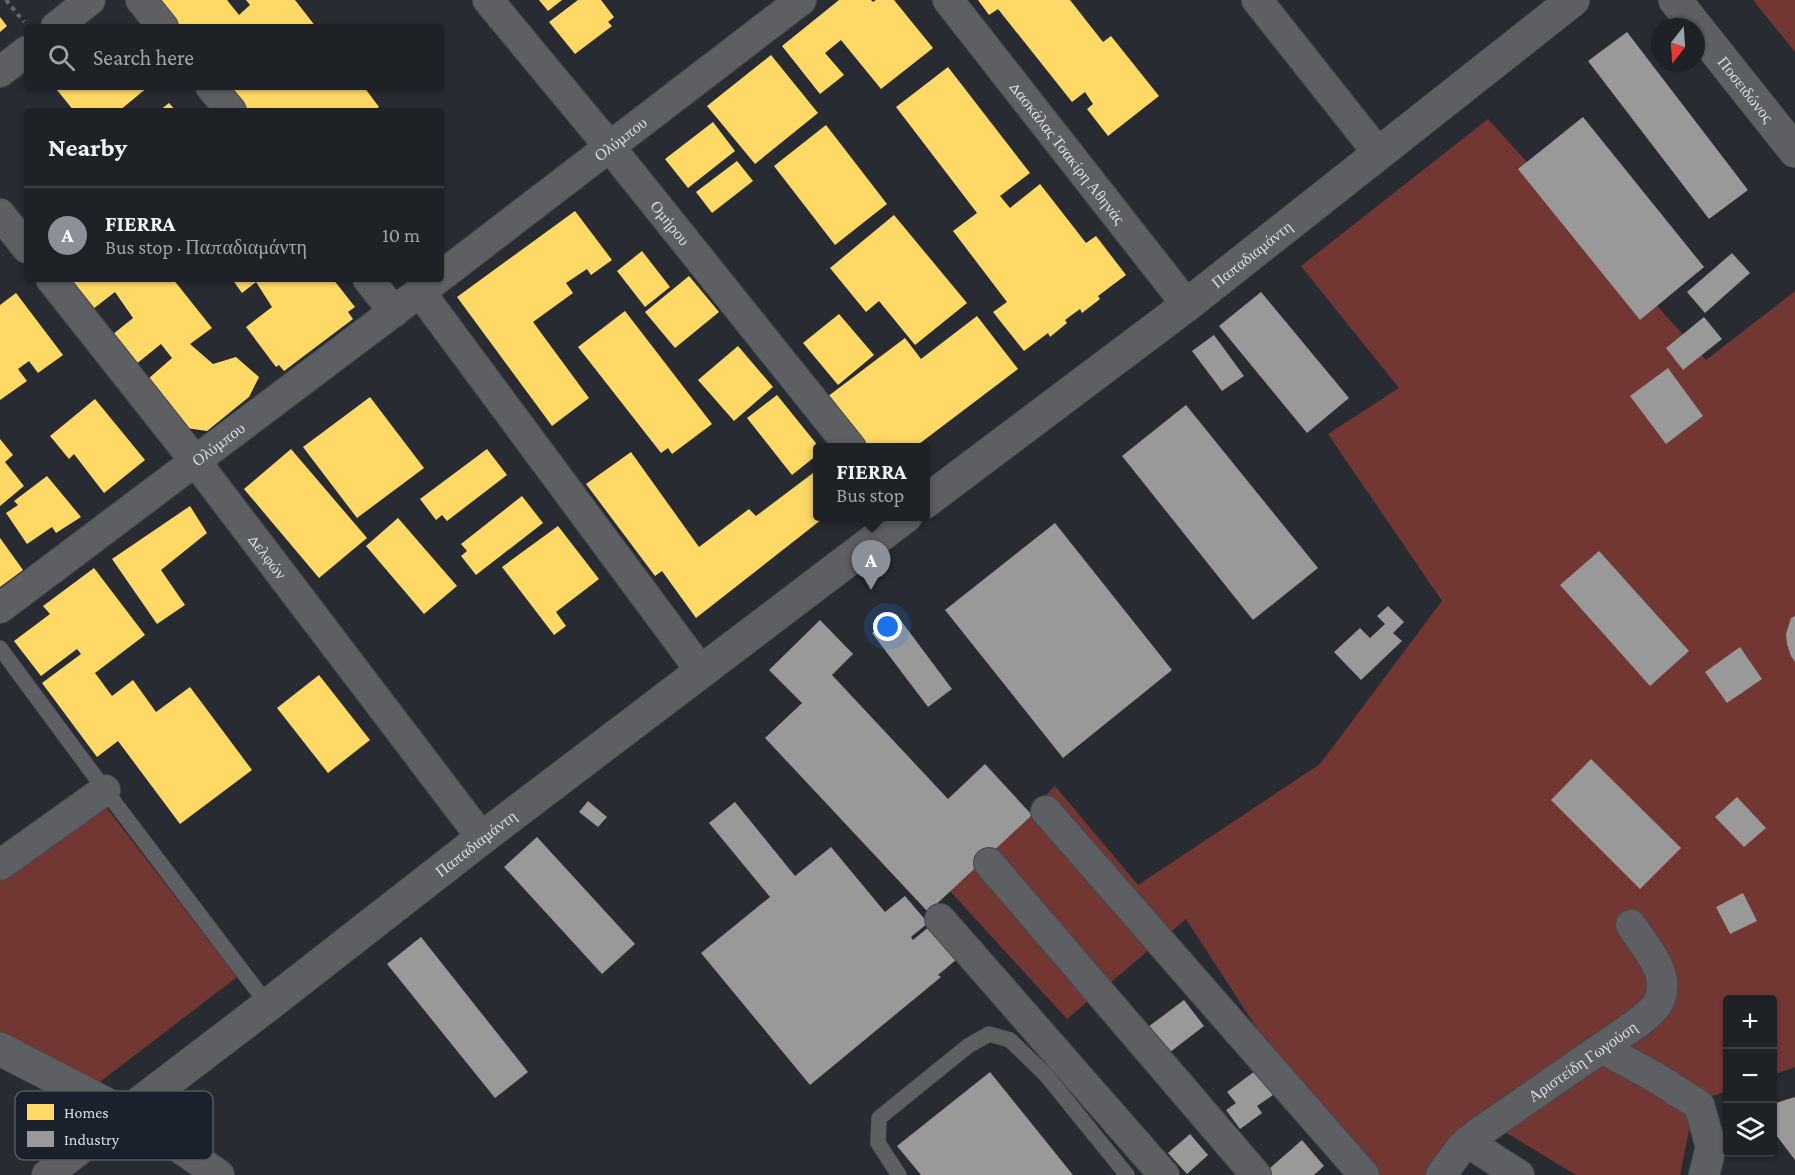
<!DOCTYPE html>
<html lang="en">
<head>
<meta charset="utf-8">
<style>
  body { margin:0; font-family:"Crimson Pro",serif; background:#26292e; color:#f1f3f6 }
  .controls { position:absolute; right:18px; bottom:18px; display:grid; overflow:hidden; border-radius:6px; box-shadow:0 2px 4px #0004 }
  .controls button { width:54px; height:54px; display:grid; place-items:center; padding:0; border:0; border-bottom:2px solid #3c3e43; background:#1e2126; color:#f1f3f6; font:30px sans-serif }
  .compass { position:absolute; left:1651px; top:18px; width:54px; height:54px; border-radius:50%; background:#1e2126; box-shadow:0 2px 4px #0004; rotate:197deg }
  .you { position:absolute; left:888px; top:627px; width:21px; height:21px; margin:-15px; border:4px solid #fff; border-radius:50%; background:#1a73e8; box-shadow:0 0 0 9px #1a73e833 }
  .badge { display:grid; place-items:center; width:39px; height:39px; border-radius:50%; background:#8c9099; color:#fff; font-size:20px; font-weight:700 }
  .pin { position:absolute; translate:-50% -50px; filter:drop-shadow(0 2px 3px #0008) }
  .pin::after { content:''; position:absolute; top:32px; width:21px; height:18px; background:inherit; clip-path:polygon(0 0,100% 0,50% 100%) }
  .popup { position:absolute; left:813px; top:443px; width:117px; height:78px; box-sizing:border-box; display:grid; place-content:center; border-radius:6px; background:#1e2126; filter:drop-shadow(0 2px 4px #0005); font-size:20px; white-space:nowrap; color:#a1a3a7 }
  .popup b { font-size:22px; color:#f1f3f6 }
  .popup::after { content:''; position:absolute; left:50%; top:100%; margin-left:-12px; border:12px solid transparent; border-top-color:#1e2126 }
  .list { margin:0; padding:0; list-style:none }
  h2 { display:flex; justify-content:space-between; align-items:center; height:78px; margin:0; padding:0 24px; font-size:26px }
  h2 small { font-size:20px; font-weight:400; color:#a1a3a7 }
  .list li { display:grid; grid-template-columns:39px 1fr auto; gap:18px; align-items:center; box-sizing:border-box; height:96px; padding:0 24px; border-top:2px solid #3c3e43 }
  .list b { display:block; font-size:22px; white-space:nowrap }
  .list p { margin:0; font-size:20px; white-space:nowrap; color:#a1a3a7 }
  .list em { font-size:20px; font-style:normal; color:#a1a3a7 }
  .icon { flex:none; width:33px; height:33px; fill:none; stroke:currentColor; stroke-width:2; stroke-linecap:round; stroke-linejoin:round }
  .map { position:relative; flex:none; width:1795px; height:1175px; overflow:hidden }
  .search { position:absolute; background:#1e2126; box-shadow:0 2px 4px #0004; left:24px; top:24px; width:420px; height:66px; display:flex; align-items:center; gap:15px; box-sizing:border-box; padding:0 21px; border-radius:6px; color:#a1a3a7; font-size:22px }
  .panel { position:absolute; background:#1e2126; box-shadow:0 2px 4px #0004; left:24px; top:108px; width:420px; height:174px; border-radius:6px }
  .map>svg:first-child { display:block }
  .green { fill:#723633 }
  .homes { fill:#ffd966 }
  .industry { fill:#999 }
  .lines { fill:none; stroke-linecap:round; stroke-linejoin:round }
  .service-casing { stroke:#45484e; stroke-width:16 }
  .minor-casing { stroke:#45484e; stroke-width:32 }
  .tertiary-casing { stroke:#45484e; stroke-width:34 }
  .path { stroke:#636568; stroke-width:4; stroke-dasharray:4.5 4.5; stroke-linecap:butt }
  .service { stroke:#5d5f62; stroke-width:15 }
  .minor { stroke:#5d5f62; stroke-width:30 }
  .tertiary { stroke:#5d5f62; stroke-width:33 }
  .labels { text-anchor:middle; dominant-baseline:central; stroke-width:6; stroke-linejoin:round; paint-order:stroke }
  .street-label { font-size:16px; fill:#d7dde4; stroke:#1a212c }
  .key { fill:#1a212c; stroke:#535963; stroke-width:1.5 }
  .key-label { font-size:16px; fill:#d7dde4 }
</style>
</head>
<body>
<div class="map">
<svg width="1795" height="1175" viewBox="0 0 1795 1175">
  <rect width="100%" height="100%" fill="#282c32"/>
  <!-- green -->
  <g class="green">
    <polygon points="1753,0 1795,0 1795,52"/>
    <polygon points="1488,119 1706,360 1795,291 1795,1067 1773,1075 1772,1000 1728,1000 1727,1091 1695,1102 1680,1175 1576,1175 1477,1115 1425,1175 1352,1175 1186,919 1067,1019 950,891 1055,786 1138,885 1320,764 1442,601 1328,434 1399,388 1301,266"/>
    <polygon points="103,803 237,977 96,1085 0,1034 0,878"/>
  </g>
  <!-- homes -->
  <g class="homes">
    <polygon points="153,0 227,0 239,15 250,5 246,0 295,0 316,27 175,27"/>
    <polygon points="539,0 562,0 548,11"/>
    <polygon points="578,0 601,0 614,17 608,22 612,26 575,54 549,22"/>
    <polygon points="839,0 871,0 873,2 876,0 894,0 933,48 881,89 841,40 825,53 844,75 820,94 782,46"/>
    <polygon points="978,0 1070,0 1103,42 1111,36 1159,96 1108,136 1087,109 1093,104 1085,92 1072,102 998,9 989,15"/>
    <polygon points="0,17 7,26 0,32"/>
    <polygon points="771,55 818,113 755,164 707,106"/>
    <polygon points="948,67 1030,173 1000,196 1010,208 1040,184 1086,243 1096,236 1126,275 1098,296 1100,299 1082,313 1080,309 1065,320 1067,323 1050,337 1048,333 1024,351 993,312 1007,302 953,231 977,213 896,107"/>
    <polygon points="60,87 148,87 119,111 74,111 57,90"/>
    <polygon points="223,87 364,87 379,107 374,111 242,111"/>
    <polygon points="169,103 176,111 159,111"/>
    <polygon points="713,122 735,151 688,188 665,159"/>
    <polygon points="826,125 887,204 835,245 774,166"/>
    <polygon points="737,161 753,181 712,213 696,192"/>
    <polygon points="575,211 612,260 591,275 587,269 566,283 573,293 533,322 589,398 552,426 457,297"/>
    <polygon points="894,215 967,303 915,345 879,301 866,312 830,268"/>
    <polygon points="642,251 670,287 645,307 617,271"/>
    <polygon points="689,276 719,312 675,348 645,312"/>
    <polygon points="70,279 173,279 212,328 190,344 213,364 236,357 259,377 249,397 207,431 186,428 148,379 172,358 161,344 135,365 112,335 133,318 115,292 93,309"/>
    <polygon points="232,279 333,279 355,307 348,312 353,319 284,371 279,365 276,367 246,327 272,307 256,282 242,293"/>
    <polygon points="16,293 63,355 38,373 29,361 18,369 27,381 0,400 0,305"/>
    <polygon points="625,311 712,424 672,454 668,448 661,453 578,347"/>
    <polygon points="839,314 874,355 838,385 803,343"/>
    <polygon points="977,316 1018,369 915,447 866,447 827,397 905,338 921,359"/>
    <polygon points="738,346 773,387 734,421 698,380"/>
    <polygon points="777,395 819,447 817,448 817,455 792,475 747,418"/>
    <polygon points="370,397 424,468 357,518 303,447"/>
    <polygon points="95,399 145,460 104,493 74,454 69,459 50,436"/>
    <polygon points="0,439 13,455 5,462 24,486 0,506"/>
    <polygon points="291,449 367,538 319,578 244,489"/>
    <polygon points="487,449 507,475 447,521 442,515 436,520 420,499"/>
    <polygon points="631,452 699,547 749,509 756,516 817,470 817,516 826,516 696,618 662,571 655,576 586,484"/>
    <polygon points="47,476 81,517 56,533 52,527 27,544 6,513 18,505 14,501"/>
    <polygon points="522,496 543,523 476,575 461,556 467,551 461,544"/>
    <polygon points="190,506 207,533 161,570 185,605 157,624 112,559"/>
    <polygon points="398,518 457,586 424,614 366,546"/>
    <polygon points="558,526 599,579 556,612 566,626 554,635 502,567"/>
    <polygon points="0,538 23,570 0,587"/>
    <polygon points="94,568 145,635 95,673 112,696 133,680 156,712 190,687 252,770 180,824 118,741 97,757 42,683 81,654 77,649 41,676 14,641 50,614 43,606"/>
    <polygon points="319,675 370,740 328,773 277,708"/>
  </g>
  <!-- industry -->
  <g class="industry">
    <polygon points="1627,32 1748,190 1709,219 1588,61"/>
    <polygon points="1583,117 1704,267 1640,320 1518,169"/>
    <polygon points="1732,253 1750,273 1705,313 1687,292"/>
    <polygon points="1261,292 1349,398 1307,433 1219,326"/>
    <polygon points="1704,317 1722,339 1683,370 1666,348"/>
    <polygon points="1214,335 1244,376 1222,391 1192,351"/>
    <polygon points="1668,368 1703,416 1666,444 1630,396"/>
    <polygon points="1186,405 1318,568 1253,620 1122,456"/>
    <polygon points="1055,523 1172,670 1063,758 945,610"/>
    <polygon points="1599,551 1689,651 1650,686 1560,585"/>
    <polygon points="1388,606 1404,622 1393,633 1402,641 1361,680 1334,652 1360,628 1370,638 1385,624 1377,616"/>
    <polygon points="896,614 952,689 928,707 872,633"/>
    <polygon points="1795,616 1795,662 1791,656 1787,644 1786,634 1791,618"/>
    <polygon points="820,620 853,654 832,675 948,799 985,764 1032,815 928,912 765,738 802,703 769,670"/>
    <polygon points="1740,647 1762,679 1727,703 1705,672"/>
    <polygon points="1591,759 1681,848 1640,889 1551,800"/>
    <polygon points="1737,797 1766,828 1744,847 1715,817"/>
    <polygon points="588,801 607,817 598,827 579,812"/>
    <polygon points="735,802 795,876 831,847 885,912 905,896 928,923 911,937 913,940 930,926 957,959 938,975 941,977 810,1085 701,953 770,897 709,823"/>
    <polygon points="537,837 635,944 602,974 504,867"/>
    <polygon points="1743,893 1757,921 1730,934 1716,907"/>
    <polygon points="421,937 528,1072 495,1098 387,964"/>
    <polygon points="1184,1000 1204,1026 1165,1056 1144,1030"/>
    <polygon points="1255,1071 1273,1095 1257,1106 1262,1113 1240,1129 1226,1110 1236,1103 1227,1092"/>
    <polygon points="990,1072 1073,1175 921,1175 897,1146"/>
    <polygon points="1795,1097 1795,1160 1773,1131 1773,1113 1776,1103"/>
    <polygon points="1190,1134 1208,1155 1187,1174 1168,1153"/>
    <polygon points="1302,1140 1324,1166 1314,1175 1262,1175"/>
  </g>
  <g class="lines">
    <!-- service casing -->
    <g class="service-casing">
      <g id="service">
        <polyline points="0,648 105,790 268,1005"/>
        <polyline points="899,1175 878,1143 879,1118 968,1046 989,1034 1010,1040 1046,1075 1127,1175"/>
      </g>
    </g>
    <!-- minor casing -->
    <g class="minor-casing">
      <g id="minor">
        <polyline points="141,0 163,27"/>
        <path id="s1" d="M488,0l121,146 242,302"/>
        <path id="s2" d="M948,0l239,305"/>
        <polyline points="1257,0 1379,154"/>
        <polyline points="56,27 90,0"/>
        <polyline points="0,72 27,51"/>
        <polyline points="211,87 231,111"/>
        <polyline points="0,214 27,248"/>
        <path id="s3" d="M441,276l360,-276"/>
        <path id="s4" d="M51,279l145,183 286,376"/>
        <polyline points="368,279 394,312"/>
        <polyline points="420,292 701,671"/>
        <path id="s5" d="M0,608l437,-329"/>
        <polyline points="1046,811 1364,1175"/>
        <polyline points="989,863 1256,1175"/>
        <polyline points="0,865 105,790"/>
        <polyline points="940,919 1164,1175"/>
        <polyline points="1602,1048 1653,1076 1699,1105 1711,1147 1704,1175"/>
        <polyline points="1467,1142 1519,1175"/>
        <polyline points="47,1175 125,1114 160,1134 219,1175"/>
        <path id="s6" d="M1441,1175l20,-27 16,-14 162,-112c5,-5 13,-10 17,-16 19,-28 -10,-58 -25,-81"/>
      </g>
    </g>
    <!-- tertiary casing -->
    <g class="tertiary-casing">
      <g id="tertiary">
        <path id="s7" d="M1675,0l120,151"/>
        <path id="s8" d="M925,502l262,-197 386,-305"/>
        <path id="s9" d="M0,1049l125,65 143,-109 214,-167 424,-322"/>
      </g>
    </g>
    <!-- path -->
    <polyline class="path" points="6,0 24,22"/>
    <!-- service -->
    <use href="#service" class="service"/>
    <!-- minor -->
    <use href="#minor" class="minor"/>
    <!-- tertiary -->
    <use href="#tertiary" class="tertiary"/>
  </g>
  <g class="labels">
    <!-- street labels -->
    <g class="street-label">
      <text stroke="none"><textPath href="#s7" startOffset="114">Ποσειδώνος</textPath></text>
      <text stroke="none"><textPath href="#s3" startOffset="226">Ολύμπου</textPath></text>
      <text stroke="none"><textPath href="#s2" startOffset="194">Δασκάλας Τσακίρη Αθηνάς</textPath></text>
      <text stroke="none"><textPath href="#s1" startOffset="288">Ομήρου</textPath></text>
      <text stroke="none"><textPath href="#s8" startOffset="410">Παπαδιαμάντη</textPath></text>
      <text stroke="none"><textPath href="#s5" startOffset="273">Ολύμπου</textPath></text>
      <text stroke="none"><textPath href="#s4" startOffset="352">Δελφών</textPath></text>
      <text stroke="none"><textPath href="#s9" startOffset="584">Παπαδιαμάντη</textPath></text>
      <text stroke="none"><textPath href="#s6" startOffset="183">Αριστείδη Γωγούση</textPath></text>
    </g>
  </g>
  <!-- legend -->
  <rect x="15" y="1091" width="198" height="69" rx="9" class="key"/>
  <rect x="27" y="1104" width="27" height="16" fill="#ffd966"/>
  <rect x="27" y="1131" width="27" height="16" fill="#999"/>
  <g class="key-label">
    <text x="64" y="1118">Homes</text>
    <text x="64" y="1145">Industry</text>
  </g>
</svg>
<div class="controls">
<button>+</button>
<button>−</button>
<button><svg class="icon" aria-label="layers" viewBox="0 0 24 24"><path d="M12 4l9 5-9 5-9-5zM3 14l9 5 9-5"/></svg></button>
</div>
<svg class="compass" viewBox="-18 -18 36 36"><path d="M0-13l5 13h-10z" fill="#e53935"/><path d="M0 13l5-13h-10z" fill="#a1a3a7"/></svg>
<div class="you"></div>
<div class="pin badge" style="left:871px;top:590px">A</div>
<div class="popup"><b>FIERRA</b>Bus stop</div>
<div class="search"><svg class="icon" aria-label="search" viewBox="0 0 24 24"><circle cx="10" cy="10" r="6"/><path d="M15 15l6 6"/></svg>Search here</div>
<section class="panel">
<h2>Nearby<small></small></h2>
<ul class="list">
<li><span class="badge">A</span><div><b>FIERRA</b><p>Bus stop · Παπαδιαμάντη</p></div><em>10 m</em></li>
</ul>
</section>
</div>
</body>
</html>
